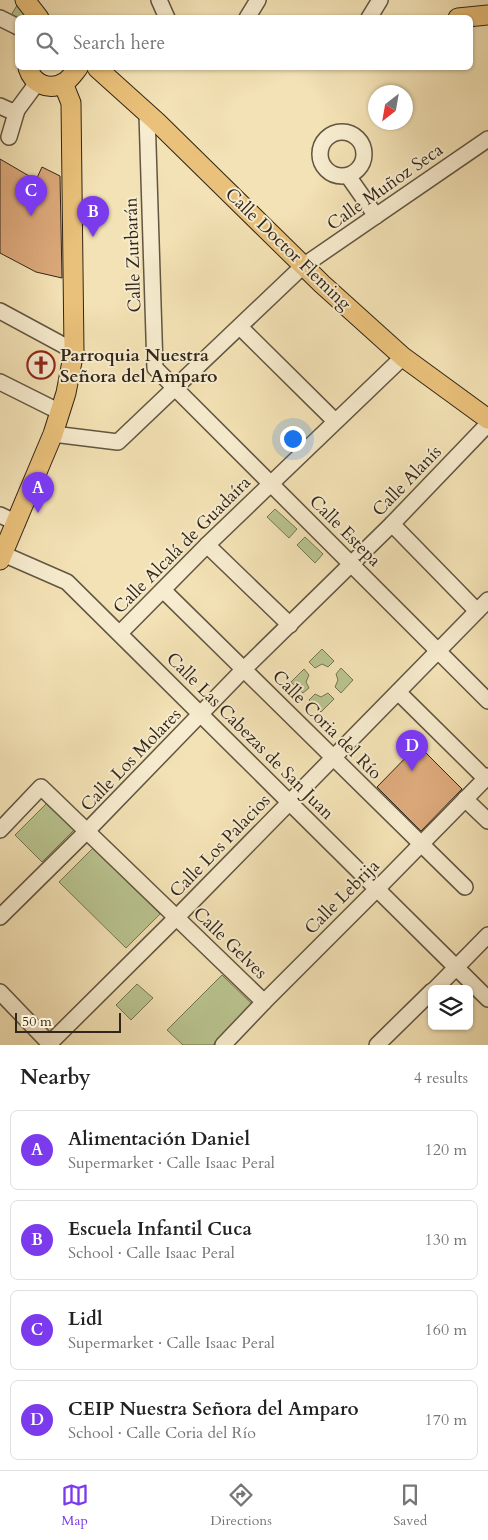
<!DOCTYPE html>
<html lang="en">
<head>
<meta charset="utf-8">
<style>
  body { margin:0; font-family:Cardo,serif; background:#f2f2f2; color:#222 }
  .controls { position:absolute; right:15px; bottom:15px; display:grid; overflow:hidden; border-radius:8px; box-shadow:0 1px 4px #0004 }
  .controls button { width:45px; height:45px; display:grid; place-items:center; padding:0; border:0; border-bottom:1px solid #e0e0e0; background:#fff; color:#222; font:25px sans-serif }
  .compass { position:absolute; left:368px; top:85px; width:45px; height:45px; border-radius:50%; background:#fff; box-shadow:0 1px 4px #0004; rotate:211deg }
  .scale { position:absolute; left:15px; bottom:12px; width:106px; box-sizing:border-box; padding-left:5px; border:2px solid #31261a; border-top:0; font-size:14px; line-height:18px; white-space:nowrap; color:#31261a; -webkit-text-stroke:4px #f7eccf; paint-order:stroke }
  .you { position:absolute; left:292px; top:438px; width:18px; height:18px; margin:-12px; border:4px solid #fff; border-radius:50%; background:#1a73e8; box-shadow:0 0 0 8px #1a73e833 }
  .badge { display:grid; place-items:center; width:32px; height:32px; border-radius:50%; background:#7c3aed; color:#fff; font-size:16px; font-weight:700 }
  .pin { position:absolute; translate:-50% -41px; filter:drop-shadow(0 1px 2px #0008) }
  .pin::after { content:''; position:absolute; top:26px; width:18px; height:15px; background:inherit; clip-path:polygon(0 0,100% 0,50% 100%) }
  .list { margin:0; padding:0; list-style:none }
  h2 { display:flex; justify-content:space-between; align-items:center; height:65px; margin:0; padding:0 20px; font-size:21px }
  h2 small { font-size:16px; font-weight:400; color:#767676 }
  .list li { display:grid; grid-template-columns:32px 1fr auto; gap:15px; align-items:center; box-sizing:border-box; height:80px; margin:0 10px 10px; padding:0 10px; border:1px solid #e0e0e0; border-radius:8px }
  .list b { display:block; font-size:19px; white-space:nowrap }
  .list p { margin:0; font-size:16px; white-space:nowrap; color:#767676 }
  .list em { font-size:16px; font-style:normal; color:#767676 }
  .icon { flex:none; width:28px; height:28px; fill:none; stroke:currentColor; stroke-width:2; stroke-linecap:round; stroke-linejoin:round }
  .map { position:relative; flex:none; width:488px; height:1045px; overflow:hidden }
  .search { position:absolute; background:#fff; box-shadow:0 1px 4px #0004; left:15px; right:15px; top:15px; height:55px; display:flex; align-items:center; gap:12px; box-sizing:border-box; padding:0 18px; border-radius:8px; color:#767676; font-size:19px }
  .sheet { height:425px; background:#fff }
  nav { display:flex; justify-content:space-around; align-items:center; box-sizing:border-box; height:70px; border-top:1px solid #e0e0e0; background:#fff; font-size:14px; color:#767676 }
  nav a { display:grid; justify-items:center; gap:2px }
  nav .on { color:#7c3aed }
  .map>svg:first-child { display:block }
  .green { fill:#b9c48f; stroke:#757554 }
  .building { fill:#dca97b; stroke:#31261a }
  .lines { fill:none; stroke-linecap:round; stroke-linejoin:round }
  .minor-casing { stroke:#625541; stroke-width:18 }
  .major-casing { stroke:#31261a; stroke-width:21 }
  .minor { stroke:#f7eccf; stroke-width:15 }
  .major { stroke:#eac17a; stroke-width:19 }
  .labels { text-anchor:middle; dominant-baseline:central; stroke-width:4; stroke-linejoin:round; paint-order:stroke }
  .street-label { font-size:18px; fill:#31261a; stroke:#f7eccf }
  .poi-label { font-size:18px; font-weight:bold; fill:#31261a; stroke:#f7eccf; text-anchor:start }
</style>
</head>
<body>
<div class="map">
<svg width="488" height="1045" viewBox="0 0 488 1045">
  <rect width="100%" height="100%" fill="#f3e2b5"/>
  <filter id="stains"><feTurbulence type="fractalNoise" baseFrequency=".004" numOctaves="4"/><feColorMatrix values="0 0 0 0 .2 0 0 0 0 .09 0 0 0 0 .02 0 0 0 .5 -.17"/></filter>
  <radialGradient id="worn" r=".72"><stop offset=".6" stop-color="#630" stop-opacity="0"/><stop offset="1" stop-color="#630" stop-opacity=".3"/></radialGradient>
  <!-- green -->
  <g class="green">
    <polygon points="19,2 30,17 18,18 17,21 10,17"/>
    <polygon points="275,509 297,529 289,538 267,517"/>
    <polygon points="305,537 323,554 315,563 297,545"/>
    <polygon points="322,649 334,661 328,667 322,664 315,668 309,662"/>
    <polygon points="341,668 353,680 341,693 335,687 338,680 336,674"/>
    <polygon points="304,669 309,675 306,682 309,688 303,693 291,682"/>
    <polygon points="328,693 334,699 321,712 309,700 315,694 321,697"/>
    <polygon points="47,803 74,830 42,862 15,835"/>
    <polygon points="93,848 160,914 126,948 59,882"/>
    <polygon points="222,975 253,1005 213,1045 183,1045 167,1030"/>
    <polygon points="137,984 153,998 131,1020 116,1005"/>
  </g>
  <!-- building -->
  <g class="building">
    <polygon points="0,159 36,180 42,167 60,176 62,278 36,272 0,253"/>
    <polygon points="418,745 462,789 421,831 377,787"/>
  </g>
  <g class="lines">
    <!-- minor casing -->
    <g class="minor-casing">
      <g id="minor">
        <polyline points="159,0 167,18"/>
        <polyline points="0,18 18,27"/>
        <polyline points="247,18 258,0"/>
        <polyline points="369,18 380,0"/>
        <polyline points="0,106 11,111 17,110 37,83"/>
        <polyline points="147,114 155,368 488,701"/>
        <circle cx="342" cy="154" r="22"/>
        <polyline points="9,137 17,110"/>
        <polyline points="348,176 376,216"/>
        <polyline points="0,311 74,351"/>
        <polyline points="240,327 335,421"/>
        <polyline points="0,382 60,412"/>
        <polyline points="53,434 118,442 303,266 488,139"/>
        <polyline points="0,515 17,523"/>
        <polyline points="392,524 477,611"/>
        <polyline points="207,545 290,625"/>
        <polyline points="3,554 67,582 488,999"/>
        <polyline points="163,590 465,887"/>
        <polyline points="120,633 207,545 403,357"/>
        <polyline points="398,692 485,778"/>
        <polyline points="465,799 488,821"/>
        <polyline points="0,830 41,787 264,1002"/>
        <polyline points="0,917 87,831 244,669 392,524 488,424"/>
        <polyline points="435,989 488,935"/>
        <polyline points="0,992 51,1045"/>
        <polyline points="48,1045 176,918 488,600"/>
        <polyline points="223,1045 264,1002 377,889 488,776"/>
        <polyline points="377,1045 432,991"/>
      </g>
    </g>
    <!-- major casing -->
    <g class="major-casing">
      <g id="major">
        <polyline points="25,0 39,18"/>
        <polyline points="458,18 488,15"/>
        <path d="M28,68c5,16 20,23 36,15 6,-4 10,-10 14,-15"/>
        <polyline points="97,68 157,122 322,284 403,357 488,419"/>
        <polyline points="0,560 53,434 66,393 74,351 71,103 63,83"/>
      </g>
    </g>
    <!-- minor -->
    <use href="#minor" class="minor"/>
    <!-- major -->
    <use href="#major" class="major"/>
  </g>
  <!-- icons -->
  <defs>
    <g id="church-ring" transform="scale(1.4375)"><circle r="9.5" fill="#f7eccf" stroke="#8f2418" stroke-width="1.5"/><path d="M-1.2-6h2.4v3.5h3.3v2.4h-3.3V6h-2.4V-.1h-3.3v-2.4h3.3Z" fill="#8f2418"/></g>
  </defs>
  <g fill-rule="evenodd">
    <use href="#church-ring" x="41" y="365"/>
  </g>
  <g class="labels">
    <!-- street labels -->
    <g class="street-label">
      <text transform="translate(385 187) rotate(-35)">Calle Muñoz Seca</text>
      <text transform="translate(288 249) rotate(44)">Calle Doctor Fleming</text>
      <text transform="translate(133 255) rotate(-92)">Calle Zurbarán</text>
      <text transform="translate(407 481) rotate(-46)">Calle Alanís</text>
      <text transform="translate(345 531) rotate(45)">Calle Estepa</text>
      <text transform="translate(182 545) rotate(-45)">Calle Alcalá de Guadaíra</text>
      <text transform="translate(327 725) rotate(45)">Calle Coria del Río</text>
      <text transform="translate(250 736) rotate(45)">Calle Las Cabezas de San Juan</text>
      <text transform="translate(131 760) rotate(-46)">Calle Los Molares</text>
      <text transform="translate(220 846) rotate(-46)">Calle Los Palacios</text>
      <text transform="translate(342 897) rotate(-45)">Calle Lebrija</text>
      <text transform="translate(230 943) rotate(44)">Calle Gelves</text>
    </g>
    <!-- poi labels -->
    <g class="poi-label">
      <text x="60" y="355">Parroquia Nuestra<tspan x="60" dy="21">Señora del Amparo</tspan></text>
    </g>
  </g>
  <rect width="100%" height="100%" filter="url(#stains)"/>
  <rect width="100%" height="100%" fill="url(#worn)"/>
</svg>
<div class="controls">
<button><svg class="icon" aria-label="layers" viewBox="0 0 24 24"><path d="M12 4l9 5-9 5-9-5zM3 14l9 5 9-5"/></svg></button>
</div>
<svg class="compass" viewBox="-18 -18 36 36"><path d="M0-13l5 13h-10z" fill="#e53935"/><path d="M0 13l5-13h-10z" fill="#767676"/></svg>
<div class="scale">50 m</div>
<div class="you"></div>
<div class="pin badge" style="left:38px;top:513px">A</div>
<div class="pin badge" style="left:93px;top:237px">B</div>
<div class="pin badge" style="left:31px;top:216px">C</div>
<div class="pin badge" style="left:412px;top:771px">D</div>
<div class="search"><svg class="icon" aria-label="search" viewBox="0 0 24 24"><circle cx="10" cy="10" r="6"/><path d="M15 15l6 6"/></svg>Search here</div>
</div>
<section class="sheet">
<h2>Nearby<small>4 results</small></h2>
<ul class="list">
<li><span class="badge">A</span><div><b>Alimentación Daniel</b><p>Supermarket · Calle Isaac Peral</p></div><em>120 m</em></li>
<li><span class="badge">B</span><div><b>Escuela Infantil Cuca</b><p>School · Calle Isaac Peral</p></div><em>130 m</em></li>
<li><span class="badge">C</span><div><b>Lidl</b><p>Supermarket · Calle Isaac Peral</p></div><em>160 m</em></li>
<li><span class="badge">D</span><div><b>CEIP Nuestra Señora del Amparo</b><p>School · Calle Coria del Río</p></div><em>170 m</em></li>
</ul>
</section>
<nav>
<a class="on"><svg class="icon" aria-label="map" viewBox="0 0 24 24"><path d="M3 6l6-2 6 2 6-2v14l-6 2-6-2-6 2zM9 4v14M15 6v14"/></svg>Map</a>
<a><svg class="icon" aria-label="directions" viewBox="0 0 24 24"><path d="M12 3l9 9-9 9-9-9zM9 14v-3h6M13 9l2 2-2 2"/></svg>Directions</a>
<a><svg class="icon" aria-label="saved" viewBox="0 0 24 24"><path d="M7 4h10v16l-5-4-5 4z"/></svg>Saved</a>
</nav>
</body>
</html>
